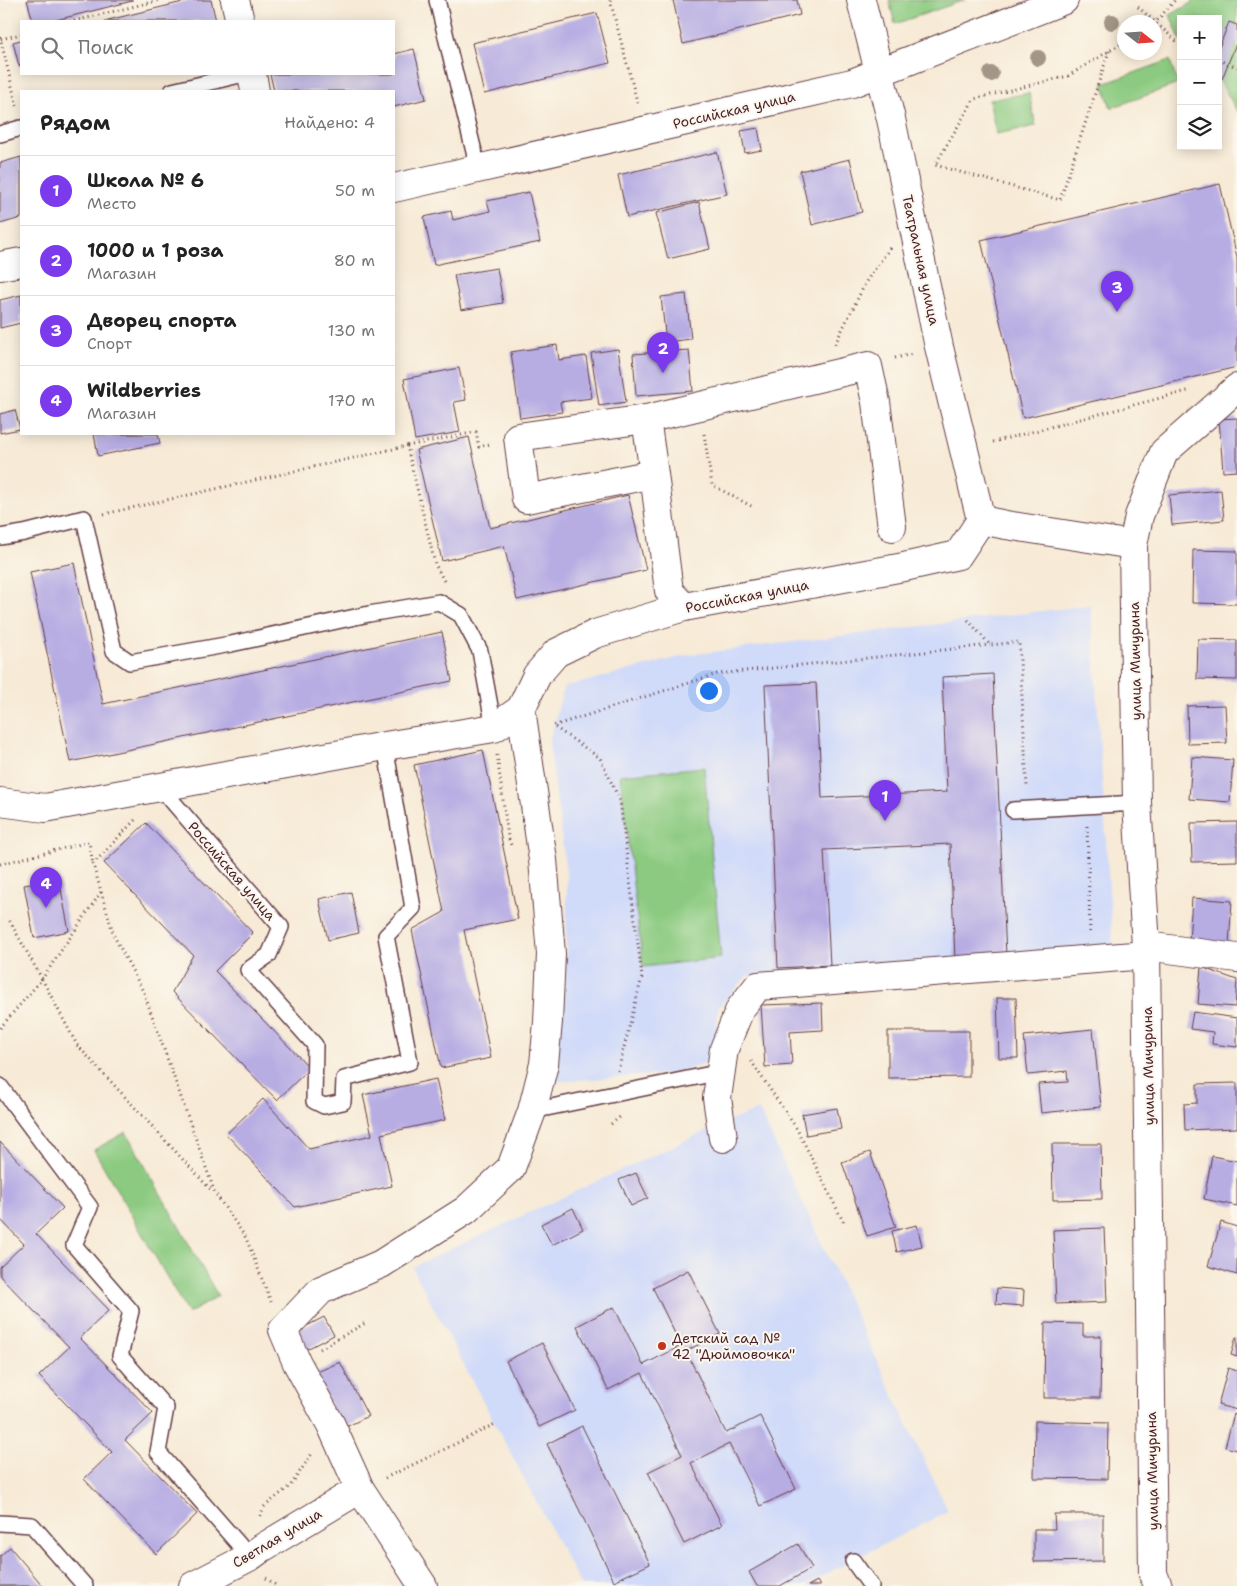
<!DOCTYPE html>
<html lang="ru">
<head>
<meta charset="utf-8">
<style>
  body { margin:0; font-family:"Shantell Sans",sans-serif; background:#f2f2f2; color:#222 }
  .controls { position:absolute; right:15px; top:15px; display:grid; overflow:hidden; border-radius:0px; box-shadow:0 2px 12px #0003 }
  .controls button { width:45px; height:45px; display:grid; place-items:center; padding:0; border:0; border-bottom:1px solid #e0e0e0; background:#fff; color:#222; font:25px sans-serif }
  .compass { position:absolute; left:1117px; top:15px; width:45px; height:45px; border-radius:50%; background:#fff; box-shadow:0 2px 12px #0003; rotate:107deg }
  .you { position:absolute; left:708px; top:690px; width:18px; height:18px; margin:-12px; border:4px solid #fff; border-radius:50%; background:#1a73e8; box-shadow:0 0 0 8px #1a73e833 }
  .badge { display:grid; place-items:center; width:32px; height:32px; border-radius:50%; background:#7c3aed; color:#fff; font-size:16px; font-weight:700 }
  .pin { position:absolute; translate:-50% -41px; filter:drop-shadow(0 1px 2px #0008) }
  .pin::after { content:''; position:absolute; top:26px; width:18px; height:15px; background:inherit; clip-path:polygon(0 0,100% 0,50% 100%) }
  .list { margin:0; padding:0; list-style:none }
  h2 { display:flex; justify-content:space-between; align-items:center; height:65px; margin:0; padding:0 20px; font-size:21px }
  h2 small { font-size:16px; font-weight:400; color:#767676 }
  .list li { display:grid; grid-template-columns:32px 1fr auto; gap:15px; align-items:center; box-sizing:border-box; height:70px; padding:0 20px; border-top:1px solid #e0e0e0 }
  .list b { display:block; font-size:19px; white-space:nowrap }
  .list p { margin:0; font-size:16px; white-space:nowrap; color:#767676 }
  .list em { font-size:16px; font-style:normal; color:#767676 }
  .icon { flex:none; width:28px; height:28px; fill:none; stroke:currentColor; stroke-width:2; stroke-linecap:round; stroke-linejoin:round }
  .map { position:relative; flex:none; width:1237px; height:1586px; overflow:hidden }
  .search { position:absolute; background:#fff; box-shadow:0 2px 12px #0003; left:20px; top:20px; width:375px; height:55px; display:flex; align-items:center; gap:12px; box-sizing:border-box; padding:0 18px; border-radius:0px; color:#767676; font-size:19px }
  .panel { position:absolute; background:#fff; box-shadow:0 2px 12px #0003; left:20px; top:90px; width:375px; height:345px; border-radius:0px }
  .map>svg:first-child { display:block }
  .built { fill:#d0daf9 }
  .green { fill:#8bca80; stroke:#6a7456 }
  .building { fill:#b7ade3 }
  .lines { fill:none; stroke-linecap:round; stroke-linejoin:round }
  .lane-casing { stroke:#643d45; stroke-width:18 }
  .street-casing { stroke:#643d45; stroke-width:30 }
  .secondary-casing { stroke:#643d45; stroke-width:30 }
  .path { stroke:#643d45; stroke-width:3; stroke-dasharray:1 4; stroke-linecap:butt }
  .lane { stroke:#fff; stroke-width:15 }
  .street { stroke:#fff; stroke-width:28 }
  .secondary { stroke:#fff; stroke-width:28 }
  .tree { fill:#a39686 }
  .poi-dot { fill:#c8321e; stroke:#fbf7ec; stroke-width:2 }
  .labels { text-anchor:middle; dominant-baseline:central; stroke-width:4; stroke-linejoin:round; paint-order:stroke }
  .street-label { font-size:14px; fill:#4a1f2b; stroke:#fbf7ec }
  .poi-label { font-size:14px; fill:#4a1f2b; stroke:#fbf7ec; text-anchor:start }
</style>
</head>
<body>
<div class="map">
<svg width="1237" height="1586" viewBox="0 0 1237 1586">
  <rect width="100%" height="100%" fill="#fbf7ec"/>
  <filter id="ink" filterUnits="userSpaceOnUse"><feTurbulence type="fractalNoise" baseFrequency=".02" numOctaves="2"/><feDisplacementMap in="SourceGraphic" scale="10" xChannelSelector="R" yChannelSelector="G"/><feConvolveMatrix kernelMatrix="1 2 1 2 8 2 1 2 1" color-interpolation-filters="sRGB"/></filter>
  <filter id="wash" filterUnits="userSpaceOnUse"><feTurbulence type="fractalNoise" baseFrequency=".0096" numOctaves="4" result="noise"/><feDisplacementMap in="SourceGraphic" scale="20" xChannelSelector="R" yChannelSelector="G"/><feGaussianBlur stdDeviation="1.12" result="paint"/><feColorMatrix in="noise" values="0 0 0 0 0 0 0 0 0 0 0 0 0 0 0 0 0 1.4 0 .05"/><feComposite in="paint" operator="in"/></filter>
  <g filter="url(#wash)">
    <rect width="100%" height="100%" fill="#f7ead6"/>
    <!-- built -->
    <g class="built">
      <polygon points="1091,605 1113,950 1017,959 747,976 718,1008 716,1058 680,1073 552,1082 566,973 567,879 549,741 564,687 688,655"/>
      <polygon points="759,1110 948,1511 803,1586 581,1586 412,1267 721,1124"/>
    </g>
    <!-- green -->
    <g class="green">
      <polygon points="889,0 965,0 895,24"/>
      <polygon points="1196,0 1237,0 1237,111 1218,78 1218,19 1181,19 1181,42 1170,15"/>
      <polygon points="1170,60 1178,84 1111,108 1103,84"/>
      <polygon points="1029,93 1036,126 996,134 989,100"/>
      <polygon points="704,767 721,958 643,967 620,775"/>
      <polygon points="126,1132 218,1296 188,1314 94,1150"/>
    </g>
    <g id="blocks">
      <!-- building -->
      <g class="building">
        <polygon points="27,0 132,0 132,1 52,21 33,21"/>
        <polygon points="191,0 211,0 216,21 104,21"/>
        <polygon points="673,0 797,0 800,15 683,44"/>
        <polygon points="597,13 610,63 484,94 472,43"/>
        <polygon points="1229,22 1237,25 1237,41 1222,79 1218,77 1218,50"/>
        <polygon points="21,40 21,65 19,66 13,42"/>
        <polygon points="414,49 426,99 394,107 394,91 274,91 270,74 394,74 394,54"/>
        <polygon points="758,128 762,150 745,153 741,131"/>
        <polygon points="717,152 727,194 627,217 618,175"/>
        <polygon points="21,157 21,218 0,224 0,163"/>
        <polygon points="850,159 862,212 812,225 800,171"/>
        <polygon points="1220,184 1237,257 1237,367 1023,418 981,240"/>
        <polygon points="529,192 540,242 434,265 424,217 451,211 453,220 490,211 487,201"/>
        <polygon points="699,202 710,249 668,259 656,213"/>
        <polygon points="497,268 503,303 461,310 454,275"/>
        <polygon points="686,294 691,339 666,342 661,297"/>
        <polygon points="21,295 21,323 0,328 0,300"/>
        <polygon points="557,345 559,360 586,356 592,398 560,402 562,412 520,418 511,352"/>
        <polygon points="618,349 626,402 599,406 591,353"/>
        <polygon points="689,350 693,391 636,396 633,354"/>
        <polygon points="459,368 466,400 454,402 460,432 415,440 404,379"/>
        <polygon points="15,410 20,429 0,433 0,414"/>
        <polygon points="1237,418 1237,471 1223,472 1219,419"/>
        <polygon points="94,434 158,434 160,443 98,456"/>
        <polygon points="469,437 490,528 628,495 646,570 517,600 504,546 442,561 416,450"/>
        <polygon points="1221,490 1224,520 1172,525 1169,495"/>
        <polygon points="1193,550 1237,551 1237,604 1192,603"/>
        <polygon points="74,563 103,704 442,632 452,681 70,762 30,572"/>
        <polygon points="1198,639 1237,640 1237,680 1197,679"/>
        <polygon points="993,674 1006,956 955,959 950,844 824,850 830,965 778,968 765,685 816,683 822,798 947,792 942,677"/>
        <polygon points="1225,705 1227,743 1188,744 1187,706"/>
        <polygon points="483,750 518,919 464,930 491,1058 441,1068 412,930 444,912 414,765"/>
        <polygon points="1192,757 1233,760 1230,802 1189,799"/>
        <polygon points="1237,822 1237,861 1192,862 1191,823"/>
        <polygon points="146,823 253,933 215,971 310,1068 277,1100 172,992 193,955 104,863"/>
        <polygon points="59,879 69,931 34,938 24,885"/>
        <polygon points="351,892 359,933 328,940 319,899"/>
        <polygon points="1192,898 1232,901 1229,944 1189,942"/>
        <polygon points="1201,967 1237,980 1235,1007 1198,1004"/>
        <polygon points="997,998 1016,998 1018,1058 999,1058"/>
        <polygon points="822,1003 823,1030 790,1032 792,1065 765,1067 761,1005"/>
        <polygon points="1193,1012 1237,1018 1237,1047 1212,1044 1213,1032 1190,1029"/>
        <polygon points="1093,1029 1101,1107 1041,1113 1038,1084 1068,1082 1067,1071 1028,1075 1024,1036"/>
        <polygon points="888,1031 969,1031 969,1077 888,1078"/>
        <polygon points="436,1079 445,1120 381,1134 392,1186 295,1207 226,1134 263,1099 309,1149 372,1135 363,1095"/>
        <polygon points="1237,1083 1237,1128 1185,1130 1184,1104 1197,1103 1197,1084"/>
        <polygon points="837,1108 841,1129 806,1135 802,1114"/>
        <polygon points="0,1142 63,1208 36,1234 109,1310 80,1338 153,1413 125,1440 197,1514 156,1554 84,1479 112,1452 39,1376 69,1347 0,1276 0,1267 24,1244 0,1219"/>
        <polygon points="1052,1144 1101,1144 1102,1199 1053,1200"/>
        <polygon points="870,1152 896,1227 867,1236 842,1162"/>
        <polygon points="1212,1156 1237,1161 1237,1206 1204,1199"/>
        <polygon points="636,1173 648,1198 631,1206 619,1180"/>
        <polygon points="573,1208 583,1229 552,1245 541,1224"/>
        <polygon points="1221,1222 1237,1227 1237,1275 1208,1266"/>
        <polygon points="917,1225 922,1246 897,1252 892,1231"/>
        <polygon points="1104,1228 1107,1302 1056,1304 1053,1230"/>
        <polygon points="688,1270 720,1334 686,1351 726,1433 760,1416 796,1489 760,1506 729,1444 691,1463 722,1525 684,1544 648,1472 682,1455 642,1373 608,1390 577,1326 614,1307 643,1365 681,1346 653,1288"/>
        <polygon points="997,1288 1024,1290 1023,1306 996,1304"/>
        <polygon points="324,1317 334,1335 303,1351 293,1333"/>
        <polygon points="1045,1323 1083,1324 1083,1336 1101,1336 1100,1398 1044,1398"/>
        <polygon points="1236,1337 1237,1337 1237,1357 1231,1355"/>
        <polygon points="542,1343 575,1410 539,1427 506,1361"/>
        <polygon points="340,1362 368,1416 342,1429 315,1373"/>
        <polygon points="1228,1368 1237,1371 1237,1410 1218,1405"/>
        <polygon points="1234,1414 1237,1415 1237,1450 1225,1447"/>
        <polygon points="1035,1421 1108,1423 1107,1479 1034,1478"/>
        <polygon points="582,1426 650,1564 614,1581 547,1444"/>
        <polygon points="1054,1514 1103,1514 1103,1561 1034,1562 1034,1529 1055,1529"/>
        <polygon points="798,1544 812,1568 780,1586 757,1586 749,1572"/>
        <polygon points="10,1547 43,1586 0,1586 0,1556"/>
        <polygon points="817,1581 820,1586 808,1586"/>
      </g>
    </g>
  </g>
  <g filter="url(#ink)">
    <use href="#blocks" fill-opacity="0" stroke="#643d45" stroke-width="1"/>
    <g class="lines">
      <!-- lane casing -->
      <g class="lane-casing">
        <g id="lane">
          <polyline points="437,0 478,168"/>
          <polyline points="172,91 244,74"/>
          <polyline points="0,134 21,128"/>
          <polyline points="0,537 24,533 84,518 114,651 130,662 231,644 369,614 439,602 461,615 480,651 494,728"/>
          <polyline points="160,787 281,927 269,955 248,970 315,1045 314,1101 324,1106 343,1102 344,1079 410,1062 386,936 413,908 385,746"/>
          <polyline points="1013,810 1137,803"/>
          <polyline points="0,1086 90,1207 74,1245 131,1311 120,1356 166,1408 158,1452 242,1548 251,1556"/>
          <polyline points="532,1111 721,1072"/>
          <polyline points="0,1523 32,1525 85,1586"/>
          <polyline points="853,1561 871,1586"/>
        </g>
      </g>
      <!-- street casing -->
      <g class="street-casing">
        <g id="street">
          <polyline points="235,0 240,21"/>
          <polyline points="252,74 255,91"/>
          <polyline points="646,419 868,366 876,402 892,527"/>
          <polyline points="654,474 646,419 518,437 526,499 654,474 669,591 684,607"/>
          <polyline points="1146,946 1237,958"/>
          <polyline points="723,1138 717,1098 724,1049 740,1009 758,986 1146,955"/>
          <polyline points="193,1586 251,1556 262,1548 360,1489"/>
          <polyline points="423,1586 360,1489 331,1425 297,1363 283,1330 321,1290 381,1264 466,1210 511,1168 532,1111 544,1064 548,1022 551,954 543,860 521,709"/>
          <polyline points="1158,1586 1153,1574 1146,946 1137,803 1133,545 1139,516 1164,452 1237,388"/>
        </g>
      </g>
      <!-- secondary casing -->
      <g class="secondary-casing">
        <g id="secondary">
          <polyline points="861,0 891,119 939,347 981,520"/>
          <polyline points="394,188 852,83 1064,0"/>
          <polyline points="0,266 21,262"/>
          <polyline points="0,802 45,808 385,746 494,728 521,709 537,675 556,653 595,634 684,607 904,567 958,555 981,520 1006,525 1133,545"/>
        </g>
      </g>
      <!-- path -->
      <g class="path">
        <polyline points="610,0 638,105"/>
        <polyline points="1138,7 1181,45"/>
        <polyline points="74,21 160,0"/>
        <polyline points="1154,24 1175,0"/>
        <polyline points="0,37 17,107"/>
        <polyline points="1,39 21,34"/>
        <polyline points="1109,51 1060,200 935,165 974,99 1068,76 1124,42"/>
        <polyline points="1218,60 1237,67"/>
        <polyline points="835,344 867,280 890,248"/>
        <polyline points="895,358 913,354"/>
        <polyline points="704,434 712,485 753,507"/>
        <polyline points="993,442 1191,390"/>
        <polyline points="407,446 476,432 479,447 490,444"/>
        <polyline points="104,514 407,446 435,564 444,581"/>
        <polyline points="968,620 990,645 1019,642 1027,787"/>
        <polyline points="497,755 508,837 511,845"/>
        <polyline points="135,820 93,864 114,936 144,993 215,1193 246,1238 271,1302"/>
        <polyline points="1087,826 1090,932"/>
        <polyline points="0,864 89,842 93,864"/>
        <polyline points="101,892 42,979 77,1045 212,1191"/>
        <polyline points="0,1028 42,979 8,918"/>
        <polyline points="751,1061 797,1129 845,1225"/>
        <polyline points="618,1071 642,977 620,801 600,758 553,726 717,674 990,645"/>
        <polyline points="611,1124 620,1117"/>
        <polyline points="320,1349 367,1322"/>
        <polyline points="385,1478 431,1456 495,1424"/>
        <polyline points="260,1516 264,1507 291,1485 313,1452"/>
        <polyline points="266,1578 277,1586"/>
      </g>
      <!-- lane -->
      <use href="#lane" class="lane"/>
      <!-- street -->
      <use href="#street" class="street"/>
      <!-- secondary -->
      <use href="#secondary" class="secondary"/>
    </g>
    <!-- trees -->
    <g class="tree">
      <circle cx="1112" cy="22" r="8"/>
      <circle cx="1038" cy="58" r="8"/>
      <circle cx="991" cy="74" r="8"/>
    </g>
  </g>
  <!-- markers -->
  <circle class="poi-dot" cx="662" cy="1346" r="5"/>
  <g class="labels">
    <!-- street labels -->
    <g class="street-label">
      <text transform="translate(734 110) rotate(-13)">Российская улица</text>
      <text transform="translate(921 260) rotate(78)">Театральная улица</text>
      <text transform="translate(747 596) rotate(-11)">Российская улица</text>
      <text transform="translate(1135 661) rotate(-91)">улица Мичурина</text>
      <text transform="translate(232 871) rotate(49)">Российская улица</text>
      <text transform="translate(1148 1066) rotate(-91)">улица Мичурина</text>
      <text transform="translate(1152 1471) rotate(-91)">улица Мичурина</text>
      <text transform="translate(277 1538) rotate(-31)">Светлая улица</text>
    </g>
    <!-- poi labels -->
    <g class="poi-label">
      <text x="672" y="1338">Детский сад №<tspan x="672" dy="16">42 "Дюймовочка"</tspan></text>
    </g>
  </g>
</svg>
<div class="controls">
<button>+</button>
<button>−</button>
<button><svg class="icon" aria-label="layers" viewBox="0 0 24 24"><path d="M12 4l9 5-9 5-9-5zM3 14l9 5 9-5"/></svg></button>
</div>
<svg class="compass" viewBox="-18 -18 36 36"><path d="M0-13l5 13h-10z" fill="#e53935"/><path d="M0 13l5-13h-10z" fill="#767676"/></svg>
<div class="you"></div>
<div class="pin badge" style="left:885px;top:821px">1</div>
<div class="pin badge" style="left:663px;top:373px">2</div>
<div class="pin badge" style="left:1117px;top:312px">3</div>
<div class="pin badge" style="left:46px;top:908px">4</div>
<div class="search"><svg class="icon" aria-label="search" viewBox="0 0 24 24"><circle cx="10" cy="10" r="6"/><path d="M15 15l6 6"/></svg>Поиск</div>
<section class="panel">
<h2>Рядом<small>Найдено: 4</small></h2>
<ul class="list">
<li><span class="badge">1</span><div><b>Школа № 6</b><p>Место</p></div><em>50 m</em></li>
<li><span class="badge">2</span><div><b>1000 и 1 роза</b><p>Магазин</p></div><em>80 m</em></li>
<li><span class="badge">3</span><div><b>Дворец спорта</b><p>Спорт</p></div><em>130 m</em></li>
<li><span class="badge">4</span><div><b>Wildberries</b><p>Магазин</p></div><em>170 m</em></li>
</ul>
</section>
</div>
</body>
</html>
